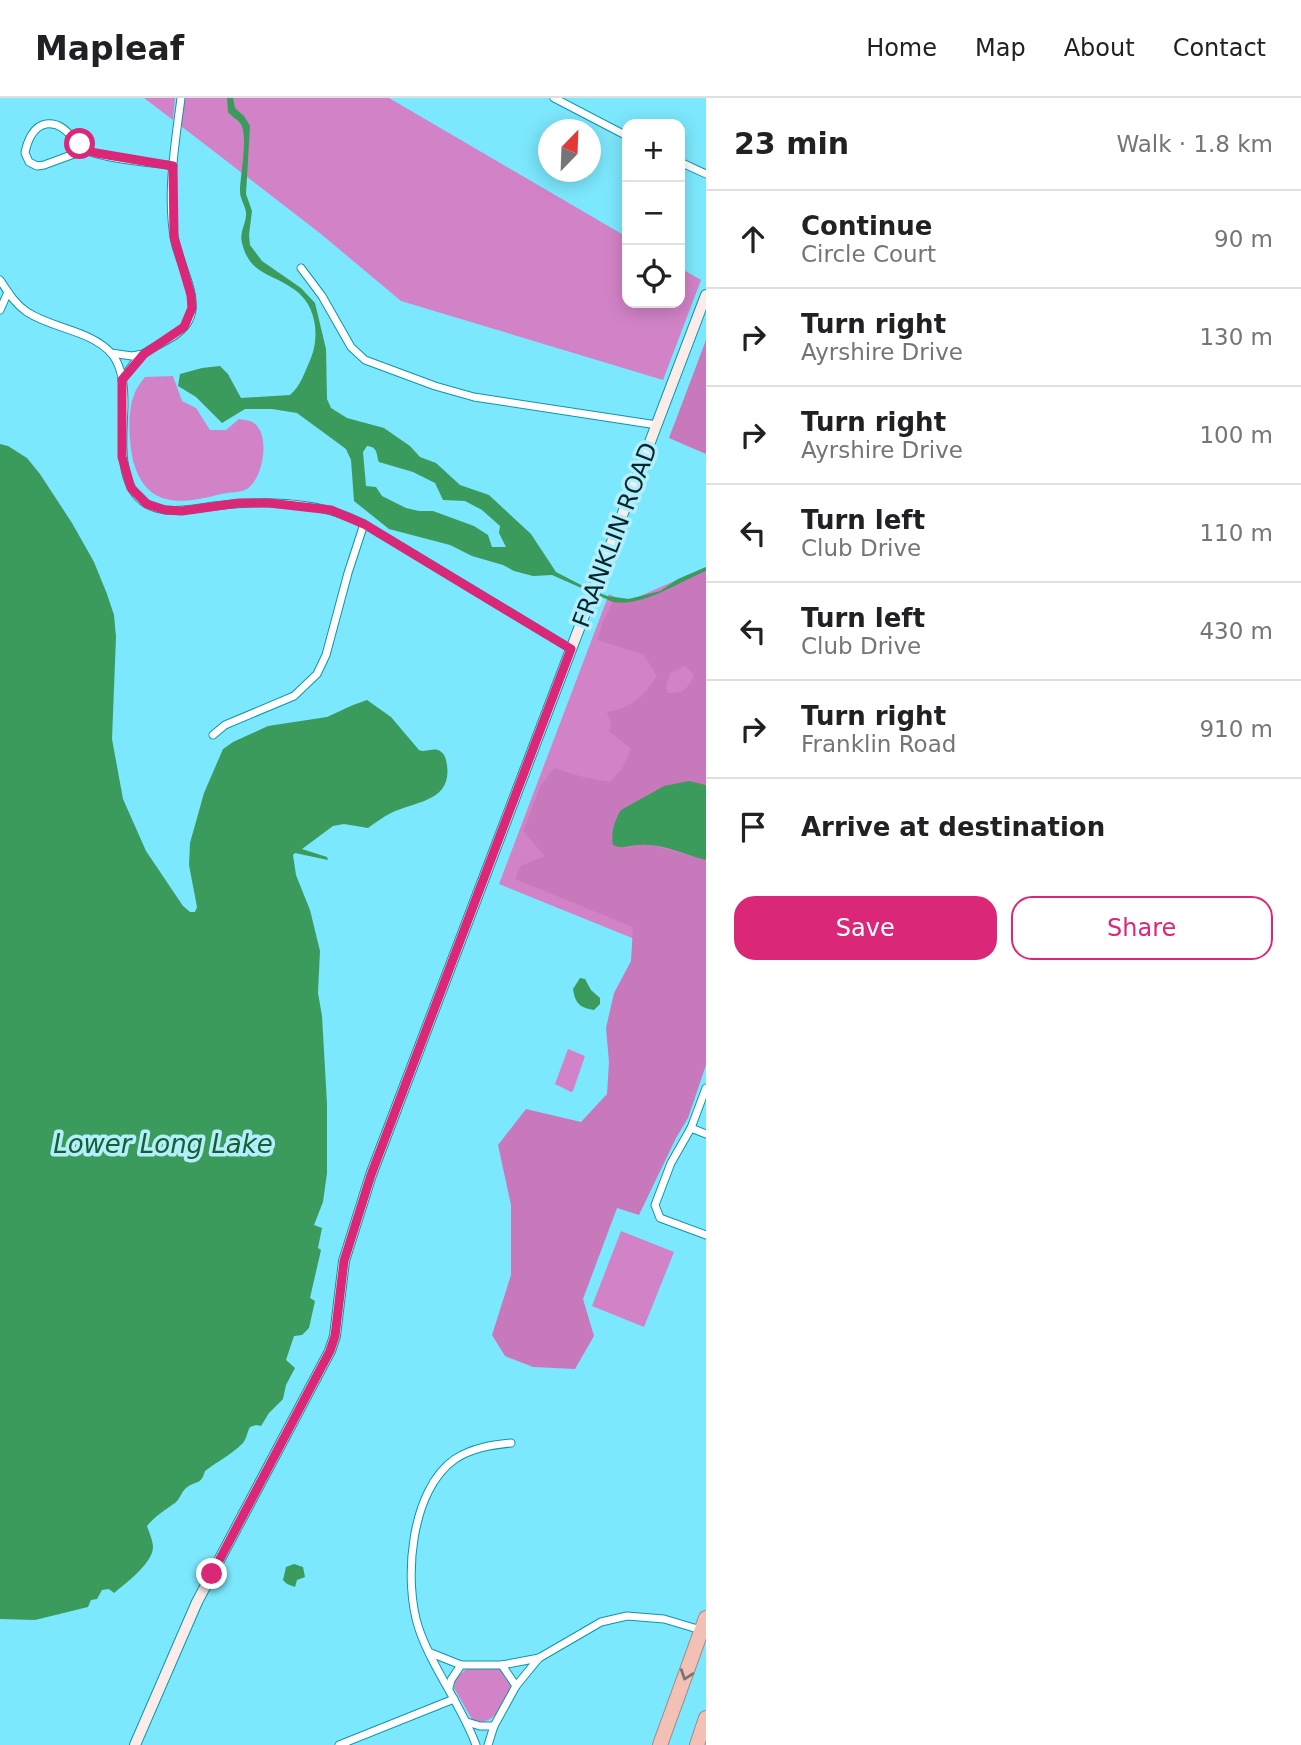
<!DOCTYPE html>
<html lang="en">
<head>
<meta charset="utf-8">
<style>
  body { margin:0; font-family:"DejaVu Sans",sans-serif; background:#f2f2f2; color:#202124 }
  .controls { position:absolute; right:21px; top:21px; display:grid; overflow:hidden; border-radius:14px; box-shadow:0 4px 18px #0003 }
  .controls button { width:63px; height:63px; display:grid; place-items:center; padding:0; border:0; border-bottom:2px solid #e0e0e0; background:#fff; color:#202124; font:35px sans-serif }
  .compass { position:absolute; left:538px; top:21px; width:63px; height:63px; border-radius:50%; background:#fff; box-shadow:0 4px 18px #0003; rotate:23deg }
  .stop { position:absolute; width:21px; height:21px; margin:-16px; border:5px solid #db2777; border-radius:50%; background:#fff }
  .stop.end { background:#db2777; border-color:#fff; box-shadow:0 2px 7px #0008 }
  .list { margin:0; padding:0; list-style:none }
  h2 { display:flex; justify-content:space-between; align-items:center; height:91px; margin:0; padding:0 28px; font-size:30px }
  h2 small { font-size:23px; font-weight:400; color:#757577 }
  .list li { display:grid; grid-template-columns:46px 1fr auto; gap:21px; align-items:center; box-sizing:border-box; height:98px; padding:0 28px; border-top:2px solid #e0e0e0 }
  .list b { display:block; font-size:26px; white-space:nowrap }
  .list p { margin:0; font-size:23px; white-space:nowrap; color:#757577 }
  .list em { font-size:23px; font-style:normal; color:#757577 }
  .actions { display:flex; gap:14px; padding:21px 28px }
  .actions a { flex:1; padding:16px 0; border:2px solid #db2777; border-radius:21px; text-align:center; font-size:24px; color:#db2777 }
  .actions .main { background:#db2777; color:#fff }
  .icon { flex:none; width:38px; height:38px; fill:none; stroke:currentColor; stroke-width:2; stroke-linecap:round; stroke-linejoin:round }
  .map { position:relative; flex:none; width:706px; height:1647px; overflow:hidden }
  header { display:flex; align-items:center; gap:42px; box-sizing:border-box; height:98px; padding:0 35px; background:#fff; border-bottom:2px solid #e0e0e0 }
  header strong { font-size:33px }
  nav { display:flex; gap:38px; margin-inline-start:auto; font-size:24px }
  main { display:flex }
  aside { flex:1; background:#fff }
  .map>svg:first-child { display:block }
  .green { fill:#d283c7 }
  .forest { fill:#c779bc; fill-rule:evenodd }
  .water { fill:#3a9b5d; fill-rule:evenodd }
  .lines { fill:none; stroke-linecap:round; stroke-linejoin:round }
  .street-casing { stroke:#1193a7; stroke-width:9 }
  .secondary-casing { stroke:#1193a7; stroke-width:12 }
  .highway-casing { stroke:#9f8a86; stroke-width:16 }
  .street { stroke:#fff; stroke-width:7 }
  .secondary { stroke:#fbece9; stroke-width:10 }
  .highway { stroke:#f3c0b5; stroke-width:14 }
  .oneway { stroke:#7b7472 }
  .route { stroke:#db2777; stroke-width:9 }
  .labels { text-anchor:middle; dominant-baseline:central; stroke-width:7; stroke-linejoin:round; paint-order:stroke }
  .street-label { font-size:24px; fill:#03272e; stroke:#b3eefb }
  .water-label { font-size:26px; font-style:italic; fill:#195e33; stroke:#b3eefb }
</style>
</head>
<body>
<header>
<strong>Mapleaf</strong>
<nav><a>Home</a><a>Map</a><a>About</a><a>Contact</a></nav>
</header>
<main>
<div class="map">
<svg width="706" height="1647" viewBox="0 0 706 1647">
  <rect width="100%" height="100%" fill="#7ce8fd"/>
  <!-- green -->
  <g class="green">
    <polygon points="144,0 175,0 173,22"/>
    <polygon points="184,0 389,0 627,139 627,205 680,205 680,170 701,182 663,282 401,203 321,136 181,28"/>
    <path d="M173,278l9,25 14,7 14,22h16l13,-11c5,1 11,1 15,4 17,12 9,56 -7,66 -7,4 -19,3 -26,5 -38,10 -73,15 -87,-30 -5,-17 -7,-53 0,-69 2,-6 7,-13 11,-18z"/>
    <polygon points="706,469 706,870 499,786 609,496 621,502 638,499"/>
    <polygon points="568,951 585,958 573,993 571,994 555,986"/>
    <polygon points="621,1133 674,1154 644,1229 592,1208"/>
    <path d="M468,1570h29l5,2 9,13c-2,18 -17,44 -38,38l-19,-33 2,-11z"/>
  </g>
  <!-- forest -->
  <g class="forest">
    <polygon points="706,242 706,356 669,340"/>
    <path d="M706,473v214c-36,-10 -62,11 -90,32l-5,21 2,7 15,3 12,-4 11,1 55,15v205l-18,53 -12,20 -37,77 -22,-7 -34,91 11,37 -19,33 -42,-2 -28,-11 -13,-21 19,-60v-70l-13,-60 28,-36 55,13 26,-28 2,-32 -3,-34 8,-35 17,-32 2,-34 -118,-48 6,-13 24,-10 -22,-25 18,-46 13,-17 29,9 27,5 13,-15 8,-18 -22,-18 2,-6 -4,-13c27,-5 34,-14 50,-36l-14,-22 -46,-14 7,-21 9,-17c31,5 64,-20 93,-31zM685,568l9,8c-6,16 -10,19 -26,19l-2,-7 4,-13z"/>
  </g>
  <!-- water -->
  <g class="water">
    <path d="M227,0h6l2,10 9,8 6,10 -4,68 6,17 -3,24 1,10 12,16 39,27 14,15 11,46 1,50 4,9 16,10 37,10 26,18 10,11 16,6 24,22 29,10 42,39 25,38 27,14 24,10 22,3 31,-8 18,-12 28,-12v4c-28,11 -62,36 -93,31l-61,-27 -19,1 -19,-5 -11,-6 -31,-9 -22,-11 -61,-16 -35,-28 -3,-41 -5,-11 -49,-36 -25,-4h-27l-23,14 -26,-26 -18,-11 2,-12 22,-6 18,-2 8,8 13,24 49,-3c11,-9 15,-24 21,-37 9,-23 5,-53 -16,-68 -22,-17 -45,-14 -53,-47 -3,-12 5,-20 4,-31 -1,-7 -6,-13 -6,-21 0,-14 9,-58 0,-68 -3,-4 -8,-6 -12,-11zM367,348c12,1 9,10 12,16l34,10 22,11 8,17 22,1 17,9 18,16 -1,7 7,14h-14l-4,-12 -14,-9 -41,-15h-14l-13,-3 -24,-12 -6,-9 -10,-1 -3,-34z"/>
    <path d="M0,346l8,2 19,12 13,16 32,49 22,39 13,32 7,21 2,22 -4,102 11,60 23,52 37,55 7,6h5l2,-5 -8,-42 1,-22 14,-50 19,-44 10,-7 35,-16 59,-9 26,-12 14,-5 24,17 28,33c7,3 14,-3 21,1 5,3 6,8 7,14 5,37 -31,36 -56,48 -8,4 -16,10 -23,15l-24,-4 -11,2 -31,23 25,8 1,3 -33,-7 -2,2 3,20 14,35 10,41 -2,42 4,23 5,88v69l-4,29 -9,23 8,3 -4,20 3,2 -11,48 5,3 -6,27 -7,7 -8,1 -8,24 9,8 -9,17 -3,14 -14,14 -8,13 -5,-1 -6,2c-3,5 -3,11 -7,16 -12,12 -25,18 -38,28 -4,15 -10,9 -20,18 -4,4 -5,10 -10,14 -10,7 -20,13 -28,23 2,6 6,15 6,21 0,16 -28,37 -39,46l-5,-4 -7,1 -5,9 -6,1 -3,7 -53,13 -35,-1z"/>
    <path d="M689,683l17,4v75c-21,-5 -44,-17 -66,-15 -12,0 -16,5 -27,0 -3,-10 2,-27 8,-35l43,-24z"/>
    <path d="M580,880l5,1 6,11 9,8v6l-6,6c-14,-2 -19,-7 -21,-21z"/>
    <polygon points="294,1466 303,1469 305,1479 297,1482 295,1489 287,1486 283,1482 286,1469"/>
  </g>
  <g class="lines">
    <!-- street casing -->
    <g class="street-casing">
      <g id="street">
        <polyline points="554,0 627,38"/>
        <path d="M85,52l-41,15 -7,1 -8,-4 -4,-9c2,-11 8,-27 21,-29 19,-3 27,18 40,26 13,8 69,13 87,16"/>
        <polyline points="680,64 706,76"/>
        <polyline points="301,170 322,198 351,249 365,262 435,288 474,299 657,327"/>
        <path d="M0,182c8,12 15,24 27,32 26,17 64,18 85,42 11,14 12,34 12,51 -1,38 -10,99 42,105 16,2 32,-2 48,-4 49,-6 105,-6 150,18l207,125"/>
        <polyline points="0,212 8,194"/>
        <polyline points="111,255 132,258 143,256"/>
        <path d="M122,282c6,-9 12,-18 20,-25 15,-12 38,-17 47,-35 11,-22 -9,-55 -14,-78 -9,-47 0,-97 6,-144"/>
        <polyline points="213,637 225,627 294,598 317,576 326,557 348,475 364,426"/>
        <polyline points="706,990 691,1030 671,1065 655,1107 660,1120 706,1137"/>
        <polyline points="691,1030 706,1036"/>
        <polyline points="431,1555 461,1567 502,1567 539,1560 601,1524 627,1518 664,1521 701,1532"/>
        <polyline points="502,1567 516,1588"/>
        <polyline points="449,1590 451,1582 461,1567"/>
        <polyline points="467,1624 480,1628 494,1628 516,1588 539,1560"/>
        <polyline points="339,1647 454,1601"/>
        <path d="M476,1647c-15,-41 -43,-75 -57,-116 -16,-47 -9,-139 36,-170 17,-11 36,-14 56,-16"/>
        <polyline points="488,1647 494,1628"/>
      </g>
    </g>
    <!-- secondary casing -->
    <g class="secondary-casing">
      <polyline id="secondary" points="135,1647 197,1504 330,1253 335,1238 344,1163 371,1077 706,197"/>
    </g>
    <!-- highway casing -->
    <g class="highway-casing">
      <g id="highway">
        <polyline points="660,1647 706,1520"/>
        <polyline points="697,1647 706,1620"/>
      </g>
    </g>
    <!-- street -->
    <use href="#street" class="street"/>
    <!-- secondary -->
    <use href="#secondary" class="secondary"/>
    <!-- highway -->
    <use href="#highway" class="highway"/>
  </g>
  <!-- one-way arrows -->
  <defs><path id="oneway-chevron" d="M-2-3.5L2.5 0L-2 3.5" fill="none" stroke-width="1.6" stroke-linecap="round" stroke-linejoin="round" transform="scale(1.75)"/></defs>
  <use class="oneway" href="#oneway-chevron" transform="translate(686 1577) rotate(109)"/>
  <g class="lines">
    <!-- route -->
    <polyline class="route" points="80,46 85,52 96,55 173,68 174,139 191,197 192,210 184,229 144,256 122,282 122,359 131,390 147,406 165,412 182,413 239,405 269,405 331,412 364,426 571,551 371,1077 344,1163 335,1238 330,1253 212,1476"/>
  </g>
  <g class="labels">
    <!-- street labels -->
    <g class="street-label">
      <text transform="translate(615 437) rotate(-69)">FRANKLIN ROAD</text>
    </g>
    <!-- water labels -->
    <g class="water-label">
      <text x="163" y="1046">Lower Long Lake</text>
    </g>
  </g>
</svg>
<div class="controls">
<button>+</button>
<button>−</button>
<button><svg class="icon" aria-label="locate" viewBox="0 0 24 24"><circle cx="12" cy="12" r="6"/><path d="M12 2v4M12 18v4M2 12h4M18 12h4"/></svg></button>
</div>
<svg class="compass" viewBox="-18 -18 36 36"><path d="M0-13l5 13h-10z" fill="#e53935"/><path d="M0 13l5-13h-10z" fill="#757577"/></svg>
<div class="stop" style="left:80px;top:46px"></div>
<div class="stop end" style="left:212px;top:1476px"></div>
</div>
<aside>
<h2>23 min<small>Walk · 1.8 km</small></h2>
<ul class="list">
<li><svg class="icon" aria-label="ahead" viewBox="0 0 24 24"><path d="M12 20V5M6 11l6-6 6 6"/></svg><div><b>Continue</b><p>Circle Court</p></div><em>90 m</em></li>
<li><svg class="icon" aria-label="right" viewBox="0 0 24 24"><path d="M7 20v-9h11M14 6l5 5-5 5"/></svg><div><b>Turn right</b><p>Ayrshire Drive</p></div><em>130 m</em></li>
<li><svg class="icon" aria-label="right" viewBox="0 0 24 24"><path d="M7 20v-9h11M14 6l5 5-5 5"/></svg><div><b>Turn right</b><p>Ayrshire Drive</p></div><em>100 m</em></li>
<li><svg class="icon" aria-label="left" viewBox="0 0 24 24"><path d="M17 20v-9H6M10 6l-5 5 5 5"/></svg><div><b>Turn left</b><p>Club Drive</p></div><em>110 m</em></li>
<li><svg class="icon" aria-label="left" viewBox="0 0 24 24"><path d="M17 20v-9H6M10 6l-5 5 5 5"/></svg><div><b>Turn left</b><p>Club Drive</p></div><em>430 m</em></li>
<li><svg class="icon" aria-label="right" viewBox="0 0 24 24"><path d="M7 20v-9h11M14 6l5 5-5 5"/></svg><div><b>Turn right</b><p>Franklin Road</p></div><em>910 m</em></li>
<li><svg class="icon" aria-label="arrive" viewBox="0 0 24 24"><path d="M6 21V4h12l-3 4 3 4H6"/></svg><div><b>Arrive at destination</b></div></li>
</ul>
<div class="actions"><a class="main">Save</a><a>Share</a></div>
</aside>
</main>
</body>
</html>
